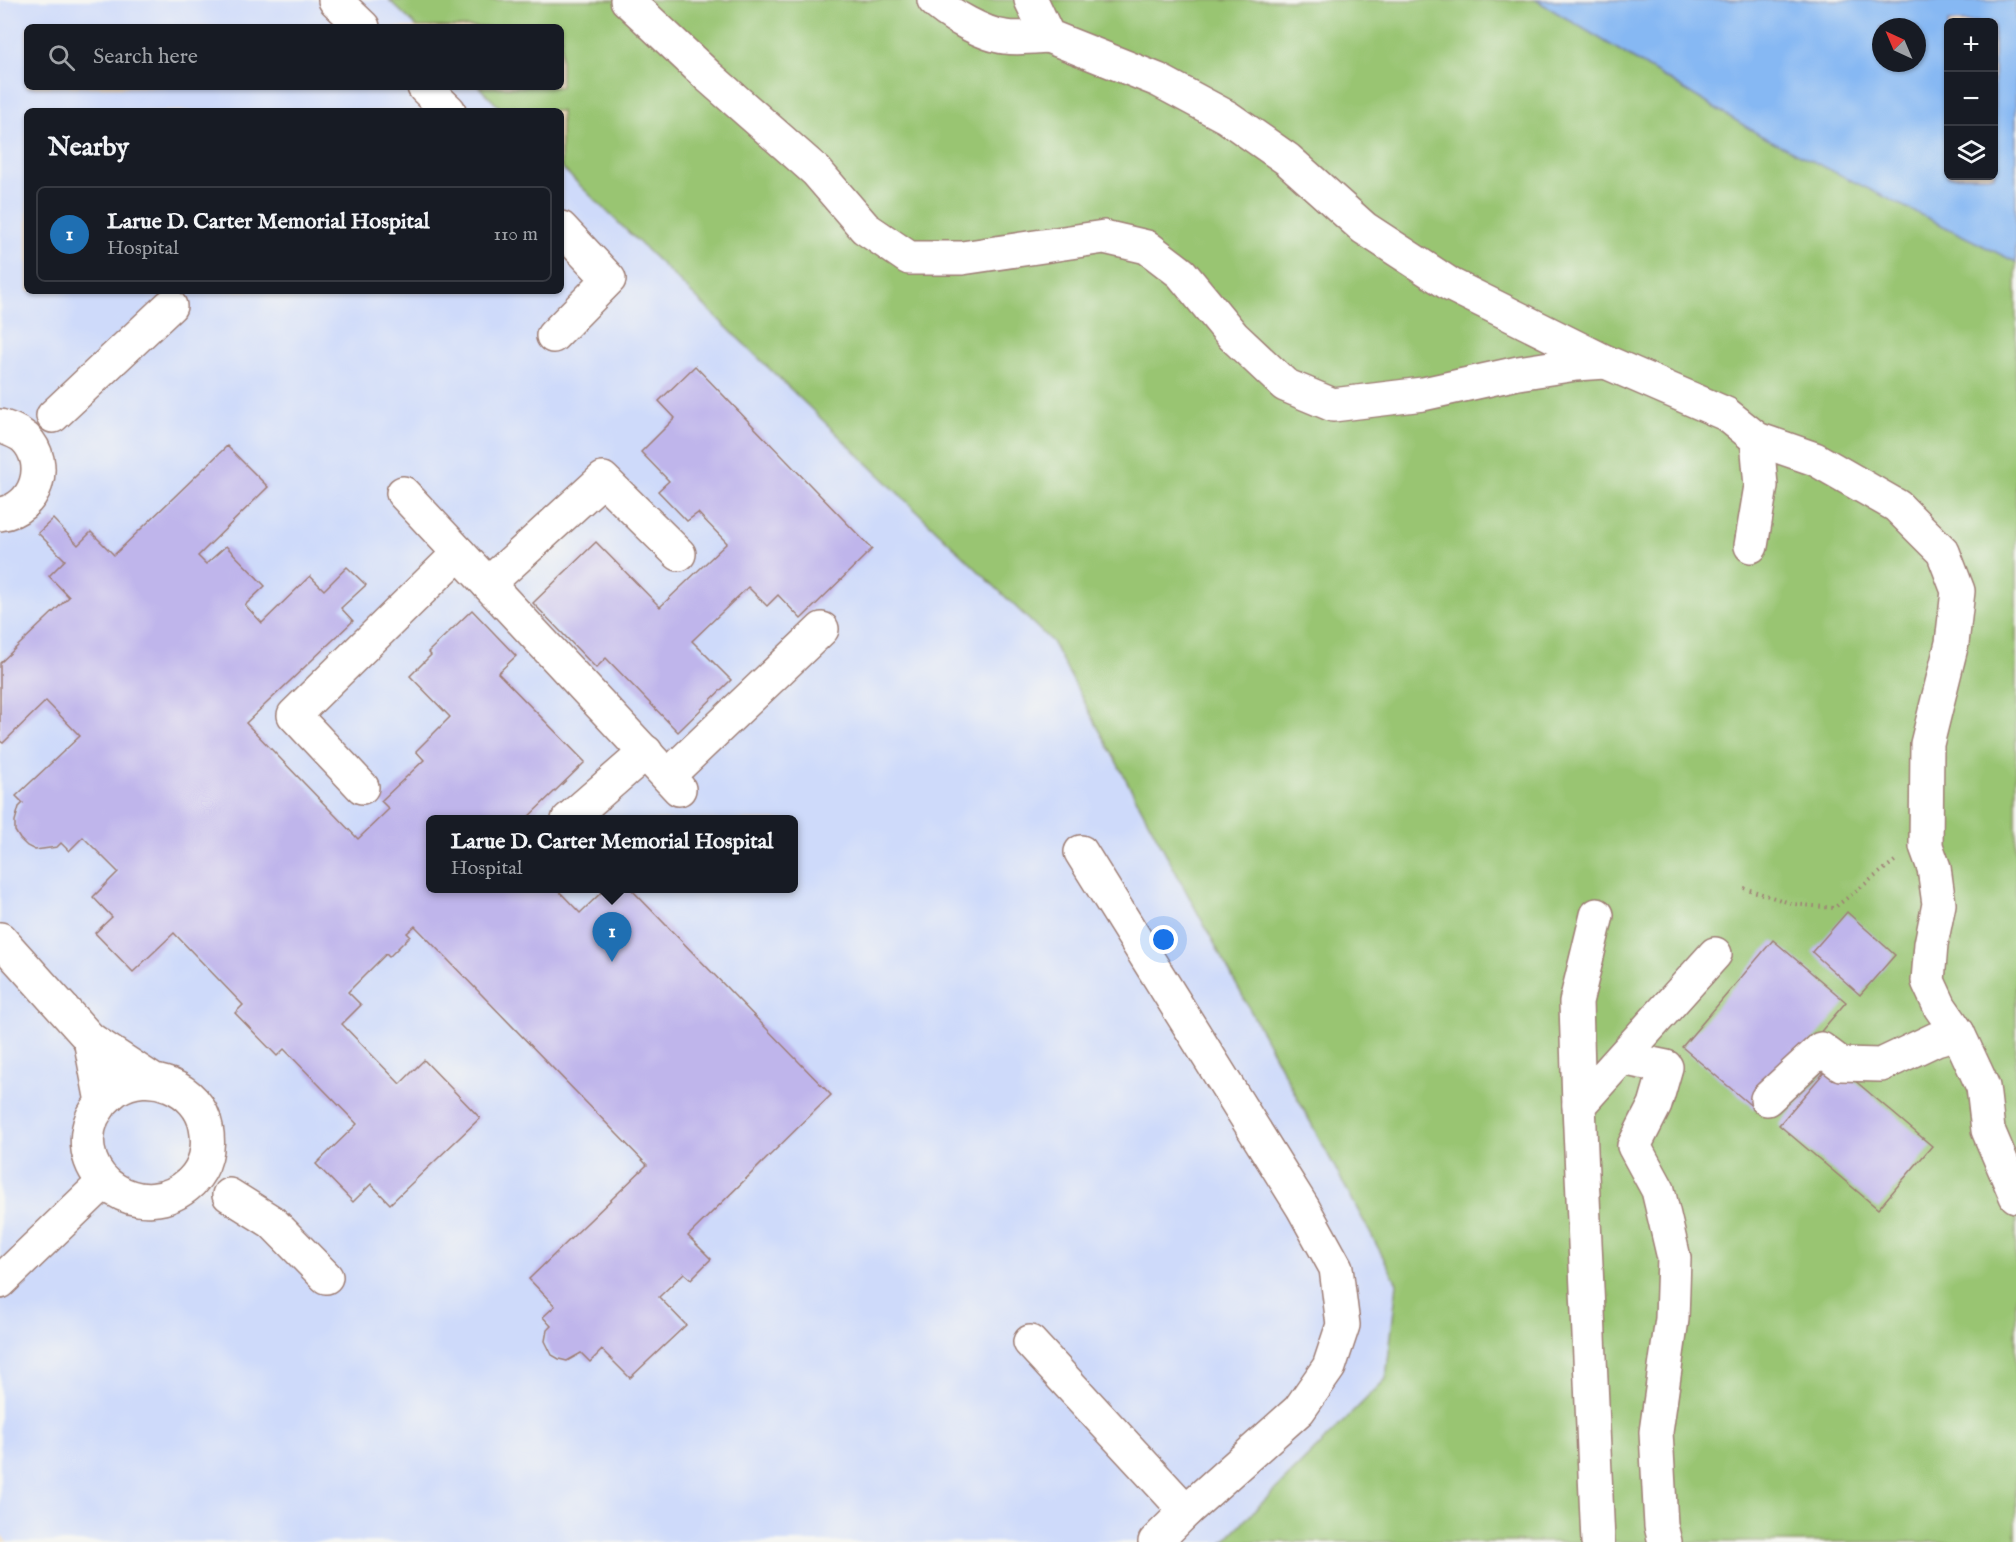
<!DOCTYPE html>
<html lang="en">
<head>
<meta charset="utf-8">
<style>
  body { margin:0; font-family:"IM FELL English",serif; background:#20242c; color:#f1f3f6 }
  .controls { position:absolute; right:18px; top:18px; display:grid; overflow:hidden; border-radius:9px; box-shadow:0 2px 4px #0004 }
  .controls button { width:54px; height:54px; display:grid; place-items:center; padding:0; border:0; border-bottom:2px solid #363941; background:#171b24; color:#f1f3f6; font:30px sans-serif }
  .compass { position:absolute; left:1872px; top:18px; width:54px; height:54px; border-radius:50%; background:#171b24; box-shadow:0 2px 4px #0004; rotate:316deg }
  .you { position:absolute; left:1164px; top:940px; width:21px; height:21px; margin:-15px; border:4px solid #fff; border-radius:50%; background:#1a73e8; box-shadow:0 0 0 9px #1a73e833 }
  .badge { display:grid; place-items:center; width:39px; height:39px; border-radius:50%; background:#1f6fb2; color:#fff; font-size:20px; font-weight:700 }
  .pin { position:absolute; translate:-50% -50px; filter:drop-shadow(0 2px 3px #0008) }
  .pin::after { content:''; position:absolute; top:32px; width:21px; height:18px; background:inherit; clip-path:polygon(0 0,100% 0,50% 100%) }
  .popup { position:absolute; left:426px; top:815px; width:372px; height:78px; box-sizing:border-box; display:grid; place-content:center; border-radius:9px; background:#171b24; filter:drop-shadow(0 2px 4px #0005); font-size:20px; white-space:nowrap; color:#9ea1a6 }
  .popup b { font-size:22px; color:#f1f3f6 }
  .popup::after { content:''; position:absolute; left:50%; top:100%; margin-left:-12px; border:12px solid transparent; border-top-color:#171b24 }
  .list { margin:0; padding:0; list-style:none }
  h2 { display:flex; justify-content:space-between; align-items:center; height:78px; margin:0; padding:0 24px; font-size:26px }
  h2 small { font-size:20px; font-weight:400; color:#9ea1a6 }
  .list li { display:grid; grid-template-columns:39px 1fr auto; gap:18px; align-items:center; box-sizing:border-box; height:96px; margin:0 12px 12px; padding:0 12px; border:2px solid #363941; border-radius:9px }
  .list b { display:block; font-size:22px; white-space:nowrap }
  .list p { margin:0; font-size:20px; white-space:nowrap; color:#9ea1a6 }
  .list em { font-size:20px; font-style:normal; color:#9ea1a6 }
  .icon { flex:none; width:33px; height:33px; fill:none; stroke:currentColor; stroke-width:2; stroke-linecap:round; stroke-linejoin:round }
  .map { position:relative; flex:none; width:2016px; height:1542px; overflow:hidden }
  .search { position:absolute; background:#171b24; box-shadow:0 2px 4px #0004; left:24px; top:24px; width:540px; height:66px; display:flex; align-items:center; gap:15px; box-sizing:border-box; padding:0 21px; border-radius:9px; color:#9ea1a6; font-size:22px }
  .panel { position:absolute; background:#171b24; box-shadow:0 2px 4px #0004; left:24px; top:108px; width:540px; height:186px; border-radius:9px }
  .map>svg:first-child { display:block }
  .built { fill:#cedafa; fill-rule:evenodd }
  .green { fill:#99c572; stroke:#72724e; stroke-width:1.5 }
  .water { fill:#86b8f3; stroke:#686c8f; stroke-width:1.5; fill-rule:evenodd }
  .building { fill:#bfb5eb }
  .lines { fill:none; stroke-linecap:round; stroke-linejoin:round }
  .minor-casing { stroke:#9e7e75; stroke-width:36 }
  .path { stroke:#9e7e75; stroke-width:4; stroke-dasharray:1.5 4.5; stroke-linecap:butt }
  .minor { stroke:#fff; stroke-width:33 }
</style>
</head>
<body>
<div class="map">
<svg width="2016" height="1542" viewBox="0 0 2016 1542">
  <rect width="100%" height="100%" fill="#f6f6f2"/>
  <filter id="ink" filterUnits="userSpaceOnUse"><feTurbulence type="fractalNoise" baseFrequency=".0167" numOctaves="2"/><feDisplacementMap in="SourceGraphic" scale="12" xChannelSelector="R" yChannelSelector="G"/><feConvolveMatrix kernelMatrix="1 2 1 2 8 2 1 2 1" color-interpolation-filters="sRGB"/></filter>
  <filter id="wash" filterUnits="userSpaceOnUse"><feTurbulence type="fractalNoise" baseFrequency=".008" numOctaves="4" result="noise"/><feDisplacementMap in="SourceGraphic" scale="24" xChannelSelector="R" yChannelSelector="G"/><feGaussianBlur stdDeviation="1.35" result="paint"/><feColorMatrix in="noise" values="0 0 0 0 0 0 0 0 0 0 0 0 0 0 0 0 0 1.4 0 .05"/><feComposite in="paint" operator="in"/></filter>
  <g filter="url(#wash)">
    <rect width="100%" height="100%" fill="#f2ddbf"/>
    <!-- built -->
    <path class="built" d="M0,0h389l28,27h-390v60h452l24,24h-476v180h534v-124l491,475 346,641 -12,96 -163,163h-1215l-8,-8zM430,820h364v68h-364z"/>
    <!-- green -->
    <polygon class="green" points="389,0 1536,0 1760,135 2016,262 2016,1542 1223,1542 1386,1379 1397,1283 1052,642 561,167 561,111 503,111 479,87 561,87 561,27 417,27"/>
    <!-- water -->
    <path class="water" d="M1536,0h480v262l-256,-127zM1948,22h46v154h-46zM1881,27h36v36h-36z"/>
    <g id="blocks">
      <!-- building -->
      <g class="building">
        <polygon points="695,366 872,549 801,619 778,595 767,606 748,587 692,641 731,680 678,732 606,658 596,668 533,603 596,542 660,607 727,543 698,513 687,521 658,491 669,481 641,452 675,418 659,401"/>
        <polygon points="227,446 268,487 198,556 206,564 226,546 265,586 245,605 262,623 310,576 324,590 347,567 366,585 341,608 353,621 246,723 358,839 389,809 381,801 424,760 416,751 450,717 410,676 431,655 428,652 472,610 516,656 498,673 585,762 525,820 430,820 430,888 556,888 580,913 606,888 630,888 831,1095 688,1236 711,1259 691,1279 684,1273 659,1297 686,1325 630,1378 602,1350 590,1362 581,1353 567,1361 559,1359 552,1355 545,1341 547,1330 551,1326 543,1317 555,1306 529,1279 647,1165 415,926 407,933 410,936 389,957 386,954 348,992 361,1005 342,1024 400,1084 424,1060 480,1118 390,1204 371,1184 353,1202 316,1164 357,1124 284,1049 277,1056 235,1013 243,1005 174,933 133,972 95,933 112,917 93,897 118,872 83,837 69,851 61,843 57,847 35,850 27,846 20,839 15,831 15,821 19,807 23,803 16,796 80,736 46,701 3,743 0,741 0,663 69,597 49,576 65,560 38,533 53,519 78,545 91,532 114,555"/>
        <polygon points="1847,912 1895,955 1860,995 1812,952"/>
        <polygon points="1773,940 1846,1002 1755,1109 1682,1047"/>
        <polygon points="1833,1062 1932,1146 1878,1209 1779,1125"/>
      </g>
    </g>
  </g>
  <g filter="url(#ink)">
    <use href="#blocks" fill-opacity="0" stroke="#9e7e75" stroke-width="1.5"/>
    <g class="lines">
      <!-- minor casing -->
      <g class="minor-casing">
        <g id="minor">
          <polyline points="335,0 363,27"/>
          <polyline points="627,0 708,76 816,171 865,228 909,258 962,258 1104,237 1147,247 1181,273 1233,336 1285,385 1333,405 1423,394 1518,373 1576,364 1606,362"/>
          <path d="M934,0c13,14 51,35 71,37 13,2 29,0 43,-1"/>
          <polyline points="1031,0 1048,36 1158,80 1227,117 1287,159 1364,228 1451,285 1606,362 1726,414 1757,439 1815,459 1897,506 1943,552 1958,591 1952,643 1927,744 1926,846 1934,868 1939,904 1931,944 1928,981 1940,1007 1958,1033 1983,1087 1988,1130 2016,1196"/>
          <polyline points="424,87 449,111"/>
          <polyline points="553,336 609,279 561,228"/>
          <polyline points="53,416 170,306"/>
          <path d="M0,426c9,3 18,6 25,12 26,26 11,71 -25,76"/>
          <polyline points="403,493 679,789"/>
          <polyline points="1751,546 1761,486 1757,439"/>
          <polyline points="488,584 603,479 679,554"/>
          <polyline points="668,776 822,629"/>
          <polyline points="362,787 294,715 459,553"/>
          <polyline points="568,820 646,752"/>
          <polyline points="0,939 90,1039"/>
          <polyline points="1622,1058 1666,1067 1655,1105 1634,1146 1658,1190 1674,1258 1672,1319 1656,1432 1661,1526 1665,1542"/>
          <polyline points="1767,1099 1821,1049 1841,1064 1881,1065 1936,1039 1958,1033"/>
          <path d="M102,1102c4,-4 9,-9 13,-12 33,-23 84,-2 91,37 4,20 0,40 -15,55 -47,45 -123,-3 -99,-64 2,-5 7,-11 10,-16l-12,-63 64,42"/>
          <polyline points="1579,1105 1576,1002 1597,915"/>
          <polyline points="229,1195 272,1222 326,1277"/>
          <polyline points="0,1282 104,1182"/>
          <polyline points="1030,1342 1186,1511 1299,1410 1329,1367 1343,1325 1336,1268 1303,1208 1081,852"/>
          <polyline points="1155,1542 1186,1511"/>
          <polyline points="1598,1542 1579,1105 1715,954"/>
        </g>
      </g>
      <!-- path -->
      <polyline class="path" points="1744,888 1793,904 1834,908 1896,860"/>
      <!-- minor -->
      <use href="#minor" class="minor"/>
    </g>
  </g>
</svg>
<div class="controls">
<button>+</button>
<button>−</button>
<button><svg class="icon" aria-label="layers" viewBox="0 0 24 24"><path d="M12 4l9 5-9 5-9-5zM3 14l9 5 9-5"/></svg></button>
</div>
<svg class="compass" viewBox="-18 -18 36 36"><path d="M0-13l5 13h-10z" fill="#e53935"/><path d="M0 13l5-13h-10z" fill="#9ea1a6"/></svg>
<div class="you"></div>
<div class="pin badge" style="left:612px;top:962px">1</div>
<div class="popup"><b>Larue D. Carter Memorial Hospital</b>Hospital</div>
<div class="search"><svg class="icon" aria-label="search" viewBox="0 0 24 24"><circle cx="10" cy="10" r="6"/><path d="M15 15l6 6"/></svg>Search here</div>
<section class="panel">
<h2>Nearby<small></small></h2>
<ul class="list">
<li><span class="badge">1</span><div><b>Larue D. Carter Memorial Hospital</b><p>Hospital</p></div><em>110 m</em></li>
</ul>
</section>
</div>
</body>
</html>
